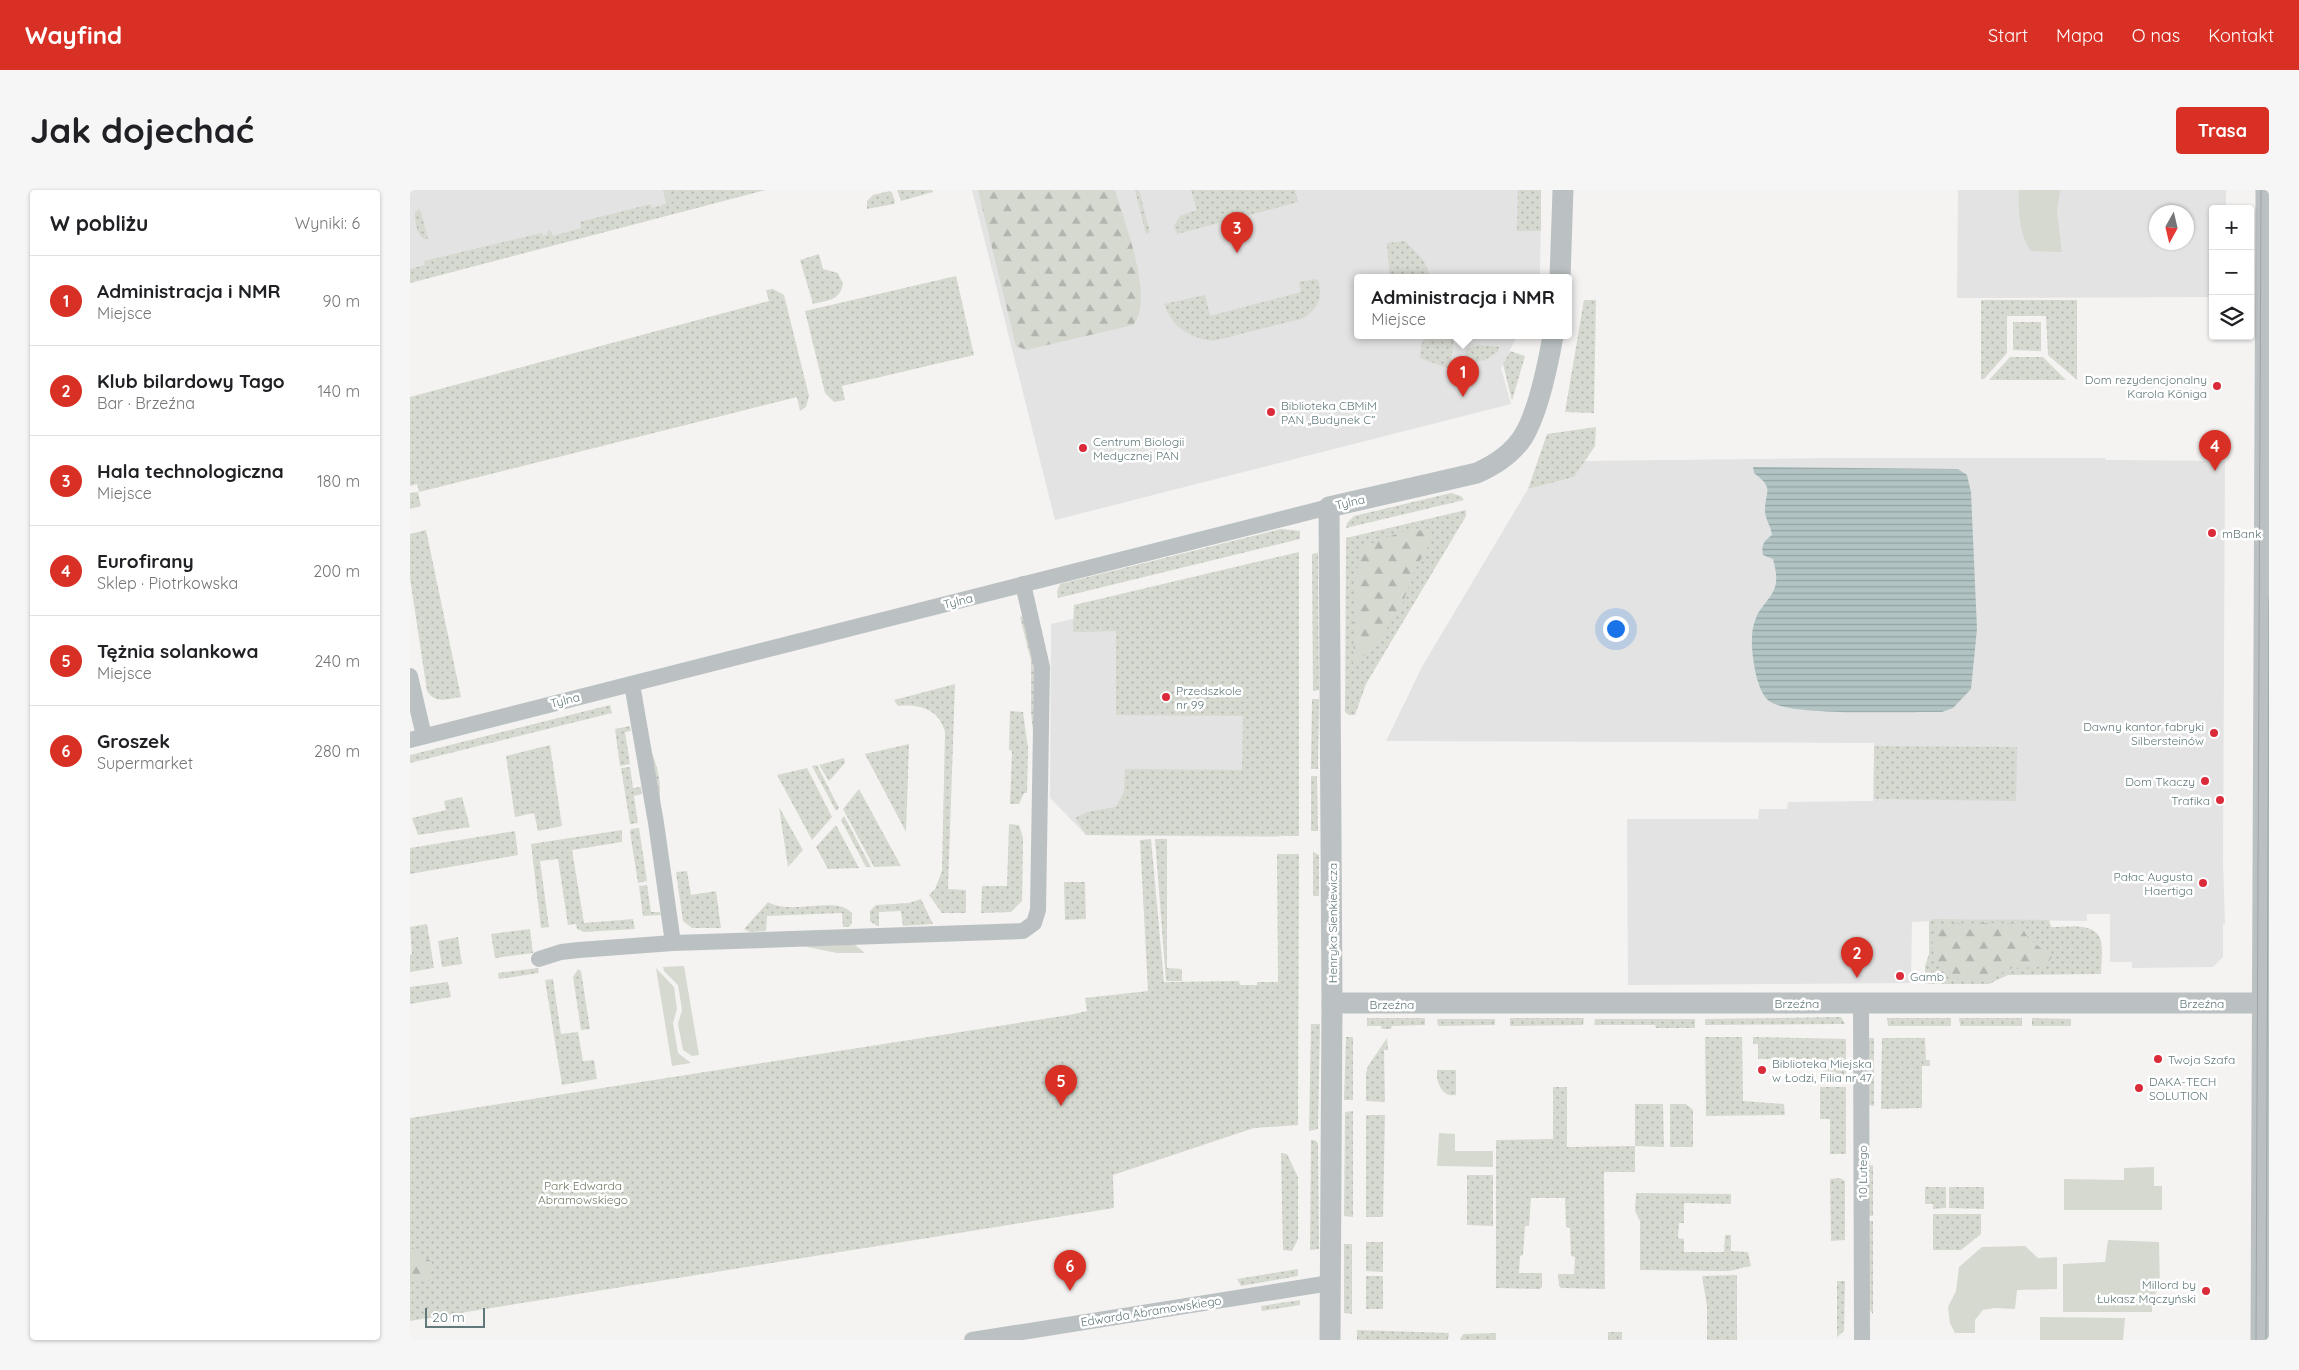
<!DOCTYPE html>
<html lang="pl">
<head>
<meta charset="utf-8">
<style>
  body { margin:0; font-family:Quicksand,sans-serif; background:#f6f6f6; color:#202124 }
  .controls { position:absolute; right:15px; top:15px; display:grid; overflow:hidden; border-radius:5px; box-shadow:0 1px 4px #0004 }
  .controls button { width:45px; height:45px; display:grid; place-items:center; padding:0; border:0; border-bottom:1px solid #e0e0e0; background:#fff; color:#202124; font:25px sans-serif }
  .compass { position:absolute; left:1739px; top:15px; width:45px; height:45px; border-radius:50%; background:#fff; box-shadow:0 1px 4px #0004; rotate:188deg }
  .scale { position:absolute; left:15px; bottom:12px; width:60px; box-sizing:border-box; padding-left:5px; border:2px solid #61787a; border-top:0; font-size:14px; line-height:18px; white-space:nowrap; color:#61787a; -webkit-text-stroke:4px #fff; paint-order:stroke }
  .you { position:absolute; left:1205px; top:438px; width:18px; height:18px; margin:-12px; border:4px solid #fff; border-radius:50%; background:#1a73e8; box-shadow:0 0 0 8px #1a73e833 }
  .badge { display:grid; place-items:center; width:32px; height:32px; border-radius:50%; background:#d93025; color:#fff; font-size:16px; font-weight:700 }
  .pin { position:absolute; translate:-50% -41px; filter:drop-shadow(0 1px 2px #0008) }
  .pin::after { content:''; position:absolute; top:26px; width:18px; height:15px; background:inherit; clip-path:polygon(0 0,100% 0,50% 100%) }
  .popup { position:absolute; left:944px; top:84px; width:218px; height:65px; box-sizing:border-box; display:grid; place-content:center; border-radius:5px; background:#fff; filter:drop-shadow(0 1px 4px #0005); font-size:16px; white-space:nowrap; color:#757577 }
  .popup b { font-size:19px; color:#202124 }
  .popup::after { content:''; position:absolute; left:50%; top:100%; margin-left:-10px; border:10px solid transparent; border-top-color:#fff }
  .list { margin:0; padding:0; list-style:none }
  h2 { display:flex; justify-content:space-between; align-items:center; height:65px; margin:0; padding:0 20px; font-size:21px }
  h2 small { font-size:16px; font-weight:400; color:#757577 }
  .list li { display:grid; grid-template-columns:32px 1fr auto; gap:15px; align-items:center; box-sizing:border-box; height:90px; padding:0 20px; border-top:1px solid #e0e0e0 }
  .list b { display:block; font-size:19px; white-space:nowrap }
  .list p { margin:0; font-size:16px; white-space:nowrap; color:#757577 }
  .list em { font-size:16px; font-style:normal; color:#757577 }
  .icon { flex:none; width:28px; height:28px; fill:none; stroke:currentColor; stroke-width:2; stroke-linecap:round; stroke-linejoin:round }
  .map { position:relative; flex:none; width:1859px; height:1150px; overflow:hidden; border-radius:5px }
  header { display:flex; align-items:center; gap:30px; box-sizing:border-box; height:70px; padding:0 25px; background:#d93025; color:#fff }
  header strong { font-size:24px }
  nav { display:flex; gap:28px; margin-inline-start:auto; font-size:18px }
  .intro { display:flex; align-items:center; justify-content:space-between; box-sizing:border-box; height:120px; padding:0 30px }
  h1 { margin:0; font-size:35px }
  .button { padding:12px 22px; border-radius:5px; background:#d93025; color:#fff; font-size:18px; font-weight:700 }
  main { display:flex; gap:30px; padding:0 30px }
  aside { flex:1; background:#fff; border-radius:5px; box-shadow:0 1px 4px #0004 }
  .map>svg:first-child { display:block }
  .built { fill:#e2e3e2; fill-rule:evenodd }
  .grass { fill:url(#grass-dots) }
  .forest { fill:url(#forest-firs) }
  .garden { fill:#d6d9d0 }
  .water { fill:url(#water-rules) }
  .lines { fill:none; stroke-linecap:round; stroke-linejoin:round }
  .minor { stroke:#bbc1c2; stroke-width:16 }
  .tertiary { stroke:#bbc1c2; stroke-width:21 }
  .tram { stroke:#9ba5a7; stroke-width:1 }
  .poi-dot { fill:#db2a39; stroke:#fff; stroke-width:2 }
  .labels { text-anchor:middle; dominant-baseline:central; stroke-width:5; stroke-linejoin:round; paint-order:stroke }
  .poi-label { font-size:12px; fill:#61787a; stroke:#fff; text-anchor:start }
  .street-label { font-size:12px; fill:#61787a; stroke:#fff }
  .park-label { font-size:12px; fill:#6e7863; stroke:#fff }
</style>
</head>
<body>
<header>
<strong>Wayfind</strong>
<nav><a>Start</a><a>Mapa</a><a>O nas</a><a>Kontakt</a></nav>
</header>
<div class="intro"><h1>Jak dojechać</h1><a class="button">Trasa</a></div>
<main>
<aside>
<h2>W pobliżu<small>Wyniki: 6</small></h2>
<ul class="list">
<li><span class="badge">1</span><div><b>Administracja i NMR</b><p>Miejsce</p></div><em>90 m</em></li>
<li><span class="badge">2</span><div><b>Klub bilardowy Tago</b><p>Bar · Brzeźna</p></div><em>140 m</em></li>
<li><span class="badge">3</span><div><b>Hala technologiczna</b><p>Miejsce</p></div><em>180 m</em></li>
<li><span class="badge">4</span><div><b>Eurofirany</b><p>Sklep · Piotrkowska</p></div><em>200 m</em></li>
<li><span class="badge">5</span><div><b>Tężnia solankowa</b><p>Miejsce</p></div><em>240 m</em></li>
<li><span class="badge">6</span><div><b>Groszek</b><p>Supermarket</p></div><em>280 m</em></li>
</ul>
</aside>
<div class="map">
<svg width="1859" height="1150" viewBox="0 0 1859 1150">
  <defs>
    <pattern id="grass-dots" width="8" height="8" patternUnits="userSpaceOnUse" patternTransform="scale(1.25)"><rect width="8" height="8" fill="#d6d9d0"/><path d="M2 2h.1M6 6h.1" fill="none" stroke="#b1b5ae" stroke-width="1.8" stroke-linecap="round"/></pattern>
    <pattern id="forest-firs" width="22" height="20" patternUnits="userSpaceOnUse" patternTransform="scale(1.25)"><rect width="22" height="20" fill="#d6d9d0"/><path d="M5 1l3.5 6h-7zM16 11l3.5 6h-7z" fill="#b1b5ae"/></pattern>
    <pattern id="water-rules" width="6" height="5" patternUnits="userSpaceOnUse" patternTransform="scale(1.25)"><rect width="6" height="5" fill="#b1c3c2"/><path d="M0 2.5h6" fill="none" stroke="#93a3a3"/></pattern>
  </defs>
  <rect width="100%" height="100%" fill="#f4f3f1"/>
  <!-- built -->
  <g class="built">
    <polygon points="0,0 356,0 0,93"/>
    <polygon points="562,0 1131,0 1130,88 948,88 948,146 1107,146 1091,178 1101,214 645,330"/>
    <path d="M1548,0h268v19h-13v88l-256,1zM1746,22h30v30h-30z"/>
    <polygon points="1424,268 1695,268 1696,270 1815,271 1813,674 1815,734 1813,735 1813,767 1803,777 1722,778 1722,772 1700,772 1700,724 1677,724 1677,731 1523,729 1519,731 1502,732 1501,793 1218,795 1217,629 1348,629 1349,619 1377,619 1378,612 1463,611 1464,553 976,551 1013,475 1118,299 1164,287 1174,271"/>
    <polygon points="872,379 869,647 676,645 640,608 641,434"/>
  </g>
  <!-- grass -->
  <g class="grass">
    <polygon points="260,0 355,0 0,93 0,79 15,75 14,71 132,43 133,46 138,45 137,42 140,40 143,46 171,38 170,32 241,14 242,18 262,12"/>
    <polygon points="487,0 522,0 523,2 491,11"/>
    <polygon points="725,0 729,0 740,42 736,44"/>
    <polygon points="781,0 885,0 888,12 767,44 764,36 770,26 787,20"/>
    <polygon points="1108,0 1131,0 1131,41 1107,41"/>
    <polygon points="480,1 482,3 485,11 484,14 457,19 457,11 463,5"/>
    <path d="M10,19l8,30h-4c-7,-4 -10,-19 -9,-27z"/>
    <polygon points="995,51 1014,71 1021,88 980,88 977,53"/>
    <path d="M409,64l4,15 15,4 5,11c-3,17 -16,16 -30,20l-13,-44z"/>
    <polygon points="546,86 564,165 432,196 435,210 424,212 415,203 395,121"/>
    <path d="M905,89l3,1c5,18 1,27 -14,38l-91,23c-25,-4 -40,-13 -49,-37l41,-9 5,21 91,-24 -2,-10z"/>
    <polygon points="363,99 374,105 399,206 396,217 390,221 387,207 9,302 7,294 0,296 0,207 359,111 356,100"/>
    <polygon points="1174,110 1186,110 1184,223 1155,222"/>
    <polygon points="1571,110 1667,110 1667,190 1638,165 1636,126 1597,126 1597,163 1574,189 1571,189"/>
    <polygon points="1603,132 1631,132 1631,161 1603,160"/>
    <polygon points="1016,146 1044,146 1040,179 1010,168 1011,155"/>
    <polygon points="1069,155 1089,157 1088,162 1075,170 1054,175 1056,159"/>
    <polygon points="1100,161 1115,166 1102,211 1093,174"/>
    <polygon points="1600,167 1633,167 1656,190 1579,190"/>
    <polygon points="1186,237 1185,256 1164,287 1118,299 1137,244"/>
    <polygon points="8,302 11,316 0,319 0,303"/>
    <polygon points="1041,303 1051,306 1054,310 936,338 937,333 944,326"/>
    <polygon points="1056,320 1056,326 956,494 945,525 939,525 935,522 936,348"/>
    <polygon points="871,339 890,341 890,349 648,408 647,402 650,394"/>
    <path d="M16,340l35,167c-14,2 -26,7 -34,-6l-17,-113v-44z"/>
    <polygon points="889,362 889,646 676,645 665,628 677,622 706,617 714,602 715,579 832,580 833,526 706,525 706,441 663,442 664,415"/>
    <polygon points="908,363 909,500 903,501 902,364"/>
    <polygon points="613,426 627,480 624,551 621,523 621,471 610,427"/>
    <path d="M545,494l-7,205 18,1v23h-24l-13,-18 6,-6 7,-18 3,-139c-6,-23 -26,-28 -47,-26l-4,-6z"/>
    <polygon points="902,509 909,509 908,579 901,579"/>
    <polygon points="200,515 202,523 0,573 0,565"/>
    <polygon points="600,521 613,522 618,558 617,603 614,603 609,614 600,614 602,561 599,560"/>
    <polygon points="220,536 221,541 215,542 220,574 210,576 205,539"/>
    <polygon points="499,554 496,642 455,564"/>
    <polygon points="140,555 152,636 128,641 124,623 105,627 96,566"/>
    <polygon points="1464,556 1607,557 1606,611 1464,609"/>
    <path d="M241,560c7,18 11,34 8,53z"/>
    <polygon points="434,568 435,573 419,591 409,575"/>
    <polygon points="407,575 429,618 426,621 402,576"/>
    <polygon points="220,577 223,598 231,597 232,604 224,606 228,633 220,634 211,578"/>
    <polygon points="397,578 422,627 402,650 367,585"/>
    <polygon points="901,586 907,586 908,641 901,641"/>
    <polygon points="449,599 491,676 464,677 433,619"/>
    <polygon points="52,607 60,637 8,645 2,628 36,620 34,611"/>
    <polygon points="369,617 393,660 378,677"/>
    <polygon points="434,626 461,677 462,677 456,677 431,630"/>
    <polygon points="599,634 609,635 613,648 612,711 601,722 571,723 572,696 597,696"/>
    <polygon points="426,635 449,678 418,679 406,657"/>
    <polygon points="229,638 237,691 228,693 220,642 221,639"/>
    <polygon points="212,640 212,652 162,660 174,733 223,729 225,739 174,742 167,739 166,734 158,735 148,669 130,671 139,737 131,738 121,654"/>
    <polygon points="105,641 108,665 0,684 0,658"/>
    <polygon points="741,649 754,792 829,791 830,795 847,795 847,792 868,792 867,664 889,664 888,935 844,938 703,985 704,1018 0,1131 0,928 659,825 677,821 675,808 738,801 730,650"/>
    <polygon points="745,649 757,649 757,778 772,779 772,791 756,791"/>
    <polygon points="903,662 909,665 909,706 903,706"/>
    <polygon points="277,681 281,705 306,701 311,738 282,738 273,731 266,682"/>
    <polygon points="654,692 675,692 676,729 655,730"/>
    <polygon points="237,695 241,722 250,722 251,725 233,726 229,696"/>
    <polygon points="511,709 523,734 493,736 491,721 469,722 469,736 467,736 460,731 460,721 466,715 499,713"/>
    <path d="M358,712c24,14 68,-7 84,11v10l-3,4h-6l-1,-14 -75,3 -1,15 -16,1 -6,-3z"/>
    <path d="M1523,729l116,1 2,7c15,0 45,-6 50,14 2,10 0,23 0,33l-93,1 -19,9h-64v-18l4,-12v-33z"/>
    <polygon points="17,734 24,778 0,782 0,765 2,764 0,737"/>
    <polygon points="120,739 123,763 85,768 81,744"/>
    <polygon points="48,747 52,774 32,777 28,751"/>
    <polygon points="128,778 129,783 89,789 88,783"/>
    <polygon points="168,779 171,781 180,839 171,840 163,787"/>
    <polygon points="143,789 151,844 168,842 173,871 184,870 187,889 152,895 135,790"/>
    <polygon points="38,792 41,807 0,814 0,797"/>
    <polygon points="1431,827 1435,834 1295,835 1295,829"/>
    <polygon points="957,828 1015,828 1015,835 982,836 981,839 972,839 971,836 957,836"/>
    <polygon points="1100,828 1174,828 1173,835 1100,836"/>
    <polygon points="1477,828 1541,828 1541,836 1478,836"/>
    <polygon points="1549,828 1612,828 1612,836 1550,836"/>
    <polygon points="1622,828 1661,829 1661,836 1622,836"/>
    <polygon points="1027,829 1085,829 1085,835 1028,836"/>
    <polygon points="1185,829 1285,829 1285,838 1246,838 1245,835 1184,835"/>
    <polygon points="901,834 910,834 908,939 899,941"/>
    <polygon points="936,847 943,847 943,910 934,910"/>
    <polygon points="1295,847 1332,847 1333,911 1374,914 1375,925 1296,926"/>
    <polygon points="1343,847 1436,849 1436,890 1413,890 1413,869 1348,869 1348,854 1343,854"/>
    <polygon points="977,848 978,860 974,860 975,912 956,911 956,883 958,876"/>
    <polygon points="1459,848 1464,848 1464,916 1458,915"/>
    <polygon points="1472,848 1515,848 1516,870 1520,870 1520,876 1512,876 1512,918 1471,919"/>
    <path d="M1027,880h19v25c-15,3 -20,-14 -19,-25z"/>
    <polygon points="1143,897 1157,897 1157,957 1225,956 1225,914 1253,914 1254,957 1225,956 1225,982 1194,982 1195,1099 1151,1098 1149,1096 1148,1084 1164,1084 1165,1067 1161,1066 1160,1038 1156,1037 1155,1008 1121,1008 1119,1036 1115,1036 1113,1065 1110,1066 1109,1083 1132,1083 1132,1097 1130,1099 1086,1098 1086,950 1143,949"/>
    <polygon points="1410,897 1436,897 1436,964 1420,964 1420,929 1410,929"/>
    <polygon points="1260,914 1276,914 1283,920 1283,957 1260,957"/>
    <polygon points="943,921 943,1027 934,1026 935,922"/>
    <polygon points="956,925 975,925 973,1027 956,1027"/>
    <polygon points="901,950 905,950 908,953 909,1059 900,1060"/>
    <polygon points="871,963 877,964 888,987 888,1049 882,1061 873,1060"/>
    <polygon points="1463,975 1463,1026 1459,1026 1459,976"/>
    <polygon points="1057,985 1083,985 1083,1036 1057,1035"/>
    <polygon points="1430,988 1435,991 1435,1050 1421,1051 1420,989"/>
    <polygon points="1515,997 1536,997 1536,1018 1523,1019 1523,1014 1515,1014"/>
    <polygon points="1539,997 1574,997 1574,1019 1539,1018"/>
    <polygon points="1226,1003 1321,1004 1321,1014 1274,1013 1274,1033 1269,1033 1268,1048 1274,1049 1274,1062 1314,1062 1315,1045 1321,1045 1321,1061 1338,1062 1341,1076 1319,1081 1230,1080 1230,1031 1225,1021"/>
    <polygon points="1523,1024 1571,1024 1571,1044 1551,1060 1523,1060"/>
    <polygon points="1459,1031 1463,1031 1463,1124 1459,1119"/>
    <polygon points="956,1052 973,1052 973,1082 956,1081"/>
    <polygon points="934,1054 942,1054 942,1124 934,1123"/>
    <polygon points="888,1079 888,1086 831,1096 827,1089"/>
    <polygon points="1327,1085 1327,1150 1297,1150 1297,1116 1292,1086"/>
    <rect x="956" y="1086" width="17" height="33"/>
    <polygon points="1427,1091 1435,1091 1434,1141 1427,1147"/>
    <polygon points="890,1110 890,1115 852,1121 851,1116"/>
    <polygon points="947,1140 1039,1143 1038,1150 947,1150"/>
    <rect x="1198" y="1142" width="14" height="8"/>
    <polygon points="1086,1143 1086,1150 1050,1150 1053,1144"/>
  </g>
  <!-- forest -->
  <g class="forest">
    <path d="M568,0h137c9,31 40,109 18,135l-107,25 -10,-4z"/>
    <polygon points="1022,340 1020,353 1003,383 991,418 962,459 943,475 946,391 950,358 994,341"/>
    <path d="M1579,733l31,1 8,14 24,19 -8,10 -32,1 -25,12 -38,-2c-16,-24 -22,-25 -11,-54z"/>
    <polygon points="0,1056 22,1072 19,1091 0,1092"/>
  </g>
  <!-- garden -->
  <g class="garden">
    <polygon points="253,0 260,0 263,12 256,14"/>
    <path d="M1609,0h41l-3,23 5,39 -31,-1c-12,-16 -13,-42 -12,-61z"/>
    <polygon points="444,754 455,763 427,763 392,756"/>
    <polygon points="274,776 289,865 282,866 273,860 268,834 272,820 268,795 254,781 253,777"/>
    <polygon points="246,778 264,797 267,819 263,833 268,863 281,873 262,876"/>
    <polygon points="1029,943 1045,944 1045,961 1083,961 1083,977 1027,976"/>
    <polygon points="1744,977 1744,996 1752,996 1752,1020 1654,1020 1654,989 1714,990 1714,978"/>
    <polygon points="1698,1050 1749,1052 1750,1098 1742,1108 1742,1122 1653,1122 1653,1074 1695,1072"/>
    <polygon points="1615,1056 1628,1068 1647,1067 1647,1099 1607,1100 1605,1119 1584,1118 1573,1120 1565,1130 1565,1143 1545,1143 1540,1133 1538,1117 1546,1101 1549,1077 1572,1057"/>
    <polygon points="1630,1127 1715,1128 1713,1150 1630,1150"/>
  </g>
  <!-- water -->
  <path class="water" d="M1343,277l205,2 9,6 4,17 6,137 -6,60 -18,19 -11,4c-32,-1 -152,5 -173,-11 -13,-10 -18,-49 -17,-64 0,-6 2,-14 4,-19 4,-12 19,-22 20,-36 1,-7 -1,-15 -3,-23l-10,-4c-2,-10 1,-14 9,-20 -1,-9 -7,-16 -7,-24 0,-21 10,-22 -11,-38z"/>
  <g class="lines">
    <!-- minor -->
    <g class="minor">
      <polyline points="0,486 14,546"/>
      <polyline points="222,494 246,633 263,753"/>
      <polyline points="0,550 919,317"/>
      <polyline points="129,769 151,762 169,760 263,753 613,741 624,733 628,720 632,477 613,394"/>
      <polyline points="1451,813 1452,1150"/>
      <polyline points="562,1150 920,1093"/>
    </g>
    <!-- tertiary -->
    <g class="tertiary">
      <polyline points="1150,88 1153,0"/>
      <polyline points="922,813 1859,813"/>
      <path d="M920,1150l2,-337 -3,-496 148,-34c18,-8 35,-19 46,-36 15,-24 25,-73 30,-101"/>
      <polyline points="1851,1150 1856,0"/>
    </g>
    <!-- tram -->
    <g class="tram">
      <polyline points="1846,1150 1851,0"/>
      <polyline points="1856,1150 1859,409"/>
    </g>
  </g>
  <!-- markers -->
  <g class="poi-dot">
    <circle cx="1807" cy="196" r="5"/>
    <circle cx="861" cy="222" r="5"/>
    <circle cx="673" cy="258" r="5"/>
    <circle cx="1802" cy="343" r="5"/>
    <circle cx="756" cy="507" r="5"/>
    <circle cx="1804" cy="543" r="5"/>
    <circle cx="1795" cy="591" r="5"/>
    <circle cx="1810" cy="610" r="5"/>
    <circle cx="1793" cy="693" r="5"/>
    <circle cx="1490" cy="786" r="5"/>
    <circle cx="1748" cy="869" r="5"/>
    <circle cx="1352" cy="880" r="5"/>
    <circle cx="1729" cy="898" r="5"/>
    <circle cx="1796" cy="1101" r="5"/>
  </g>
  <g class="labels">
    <!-- poi labels -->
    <g class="poi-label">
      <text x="1797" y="189" text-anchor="end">Dom rezydencjonalny<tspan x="1797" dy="14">Karola Königa</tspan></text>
      <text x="871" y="215">Biblioteka CBMiM<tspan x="871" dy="14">PAN „Budynek C”</tspan></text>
      <text x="683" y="251">Centrum Biologii<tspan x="683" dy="14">Medycznej PAN</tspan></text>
      <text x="1812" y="343">mBank</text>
      <text x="766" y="500">Przedszkole<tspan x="766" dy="14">nr 99</tspan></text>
      <text x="1794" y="536" text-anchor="end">Dawny kantor fabryki<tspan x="1794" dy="14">Silbersteinów</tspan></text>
      <text x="1785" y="591" text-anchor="end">Dom Tkaczy</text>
      <text x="1800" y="610" text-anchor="end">Trafika</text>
      <text x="1783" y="686" text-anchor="end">Pałac Augusta<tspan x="1783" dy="14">Haertiga</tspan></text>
      <text x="1500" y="786">Gamb</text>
      <text x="1758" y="869">Twoja Szafa</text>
      <text x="1362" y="873">Biblioteka Miejska<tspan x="1362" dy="14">w Łodzi, Filia nr 47</tspan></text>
      <text x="1739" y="891">DAKA-TECH<tspan x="1739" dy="14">SOLUTION</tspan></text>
      <text x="1786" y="1094" text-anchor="end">Millord by<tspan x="1786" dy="14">Łukasz Mączyński</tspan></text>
    </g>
    <!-- street labels -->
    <g class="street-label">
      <text transform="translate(940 312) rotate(-13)">Tylna</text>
      <text transform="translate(548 411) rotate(-14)">Tylna</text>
      <text transform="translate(155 510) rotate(-14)">Tylna</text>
      <text transform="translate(922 733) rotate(-90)">Henryka Sienkiewicza</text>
      <text x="1387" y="813">Brzeźna</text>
      <text x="1792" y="813">Brzeźna</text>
      <text x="982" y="814">Brzeźna</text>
      <text transform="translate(1452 982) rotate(-90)">10 Lutego</text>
      <text transform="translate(741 1121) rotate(-9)">Edwarda Abramowskiego</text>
    </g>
    <!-- park labels -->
    <g class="park-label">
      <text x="173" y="995">Park Edwarda<tspan x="173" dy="14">Abramowskiego</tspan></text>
    </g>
  </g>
</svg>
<div class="controls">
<button>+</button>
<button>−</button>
<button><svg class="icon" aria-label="layers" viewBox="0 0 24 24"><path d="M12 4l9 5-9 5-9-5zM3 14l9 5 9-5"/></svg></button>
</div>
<svg class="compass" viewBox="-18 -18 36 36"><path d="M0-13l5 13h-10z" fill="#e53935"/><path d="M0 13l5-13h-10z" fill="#757577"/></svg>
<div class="scale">20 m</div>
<div class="you"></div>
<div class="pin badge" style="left:1053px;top:207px">1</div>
<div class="popup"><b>Administracja i NMR</b>Miejsce</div>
<div class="pin badge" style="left:1447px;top:788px">2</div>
<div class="pin badge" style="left:827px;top:63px">3</div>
<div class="pin badge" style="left:1805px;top:281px">4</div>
<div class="pin badge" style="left:651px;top:916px">5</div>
<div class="pin badge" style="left:660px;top:1101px">6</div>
</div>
</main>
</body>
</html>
